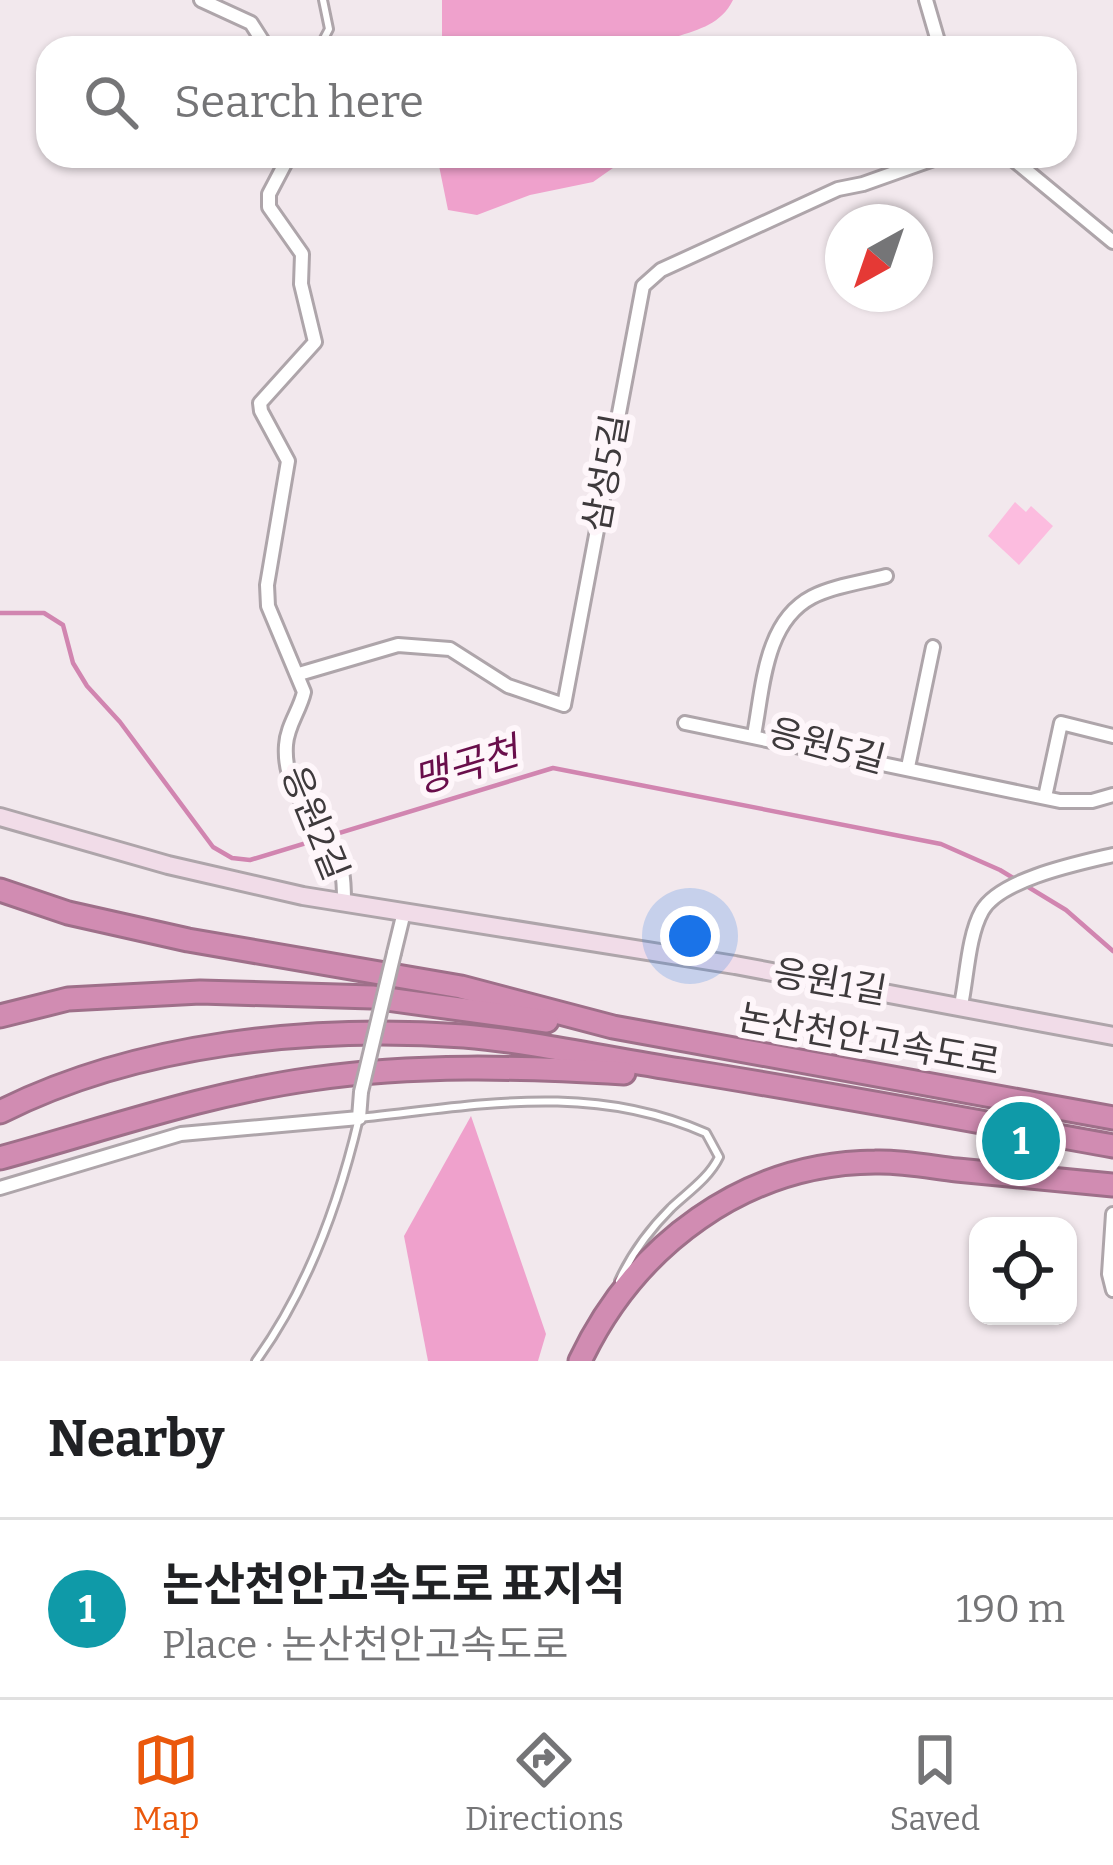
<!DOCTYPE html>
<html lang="en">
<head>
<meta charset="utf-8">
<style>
  body { margin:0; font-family:Bitter,"Noto Sans KR",serif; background:#f2f2f2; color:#202124 }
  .controls { position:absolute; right:36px; bottom:36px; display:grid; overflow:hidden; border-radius:24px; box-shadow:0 3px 9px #0004 }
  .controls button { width:108px; height:108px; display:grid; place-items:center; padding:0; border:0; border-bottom:3px solid #e0e0e0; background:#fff; color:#202124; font:60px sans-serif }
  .compass { position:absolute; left:825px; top:204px; width:108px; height:108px; border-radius:50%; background:#fff; box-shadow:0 3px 9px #0004; rotate:220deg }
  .you { position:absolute; left:690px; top:936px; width:42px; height:42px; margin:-30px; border:9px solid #fff; border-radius:50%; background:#1a73e8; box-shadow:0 0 0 18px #1a73e833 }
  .badge { display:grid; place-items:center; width:78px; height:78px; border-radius:50%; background:#ea580c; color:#fff; font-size:39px; font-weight:700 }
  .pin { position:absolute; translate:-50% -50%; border:6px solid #fff; box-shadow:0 3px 12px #0006 }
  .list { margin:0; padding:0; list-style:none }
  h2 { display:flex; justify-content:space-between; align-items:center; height:156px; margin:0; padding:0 48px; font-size:51px }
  h2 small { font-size:39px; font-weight:400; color:#757577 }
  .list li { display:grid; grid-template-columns:78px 1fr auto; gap:36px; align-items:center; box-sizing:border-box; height:180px; padding:0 48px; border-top:3px solid #e0e0e0 }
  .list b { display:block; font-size:45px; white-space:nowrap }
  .list p { margin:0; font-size:39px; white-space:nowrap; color:#757577 }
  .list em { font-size:39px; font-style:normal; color:#757577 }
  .icon { flex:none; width:66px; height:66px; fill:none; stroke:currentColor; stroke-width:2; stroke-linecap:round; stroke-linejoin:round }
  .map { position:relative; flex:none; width:1113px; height:1361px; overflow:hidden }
  .search { position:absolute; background:#fff; box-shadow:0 3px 9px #0004; left:36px; right:36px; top:36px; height:132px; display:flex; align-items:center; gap:30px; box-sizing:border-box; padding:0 42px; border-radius:36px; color:#757577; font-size:45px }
  .sheet { height:336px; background:#fff }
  nav { display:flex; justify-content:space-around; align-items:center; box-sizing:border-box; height:168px; border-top:3px solid #e0e0e0; background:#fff; font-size:33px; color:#757577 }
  nav a { display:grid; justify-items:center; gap:6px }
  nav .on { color:#ea580c }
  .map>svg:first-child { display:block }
  .green { fill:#fcbcdf }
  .forest { fill:#efa1cc }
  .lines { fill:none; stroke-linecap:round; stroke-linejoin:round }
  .stream { stroke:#d185b0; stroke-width:4.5 }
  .lane-casing { stroke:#aea5aa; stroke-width:12 }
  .street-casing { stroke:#aea5aa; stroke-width:18 }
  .secondary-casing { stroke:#aea5aa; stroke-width:22 }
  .highway-casing { stroke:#9e6f89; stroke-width:27 }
  .lane { stroke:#fff; stroke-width:6 }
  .street { stroke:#fff; stroke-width:12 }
  .secondary { stroke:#f1dce8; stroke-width:16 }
  .highway { stroke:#d18cb2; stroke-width:21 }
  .street-bridge-casing { stroke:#aea5aa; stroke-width:18; stroke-linecap:butt }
  .street-bridge { stroke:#fff; stroke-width:12 }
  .labels { text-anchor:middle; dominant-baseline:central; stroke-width:12; stroke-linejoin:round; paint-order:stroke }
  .street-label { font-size:36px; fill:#3e3a3c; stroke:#fef6fa }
  .water-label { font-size:39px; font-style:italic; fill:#690e4b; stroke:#fef6fa }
</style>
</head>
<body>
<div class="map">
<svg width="1113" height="1361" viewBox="0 0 1113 1361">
  <rect width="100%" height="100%" fill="#f2e8ed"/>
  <!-- green -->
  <polygon class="green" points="1015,502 1026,512 1031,506 1053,526 1019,565 988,536"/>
  <!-- forest -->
  <g class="forest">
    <path d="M442,0h291c-12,24 -33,29 -57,37l-5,11h-229z"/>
    <polygon points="437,156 630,156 593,182 530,195 477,215 448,210"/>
    <polygon points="471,1116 546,1334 538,1361 428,1361 404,1236"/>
  </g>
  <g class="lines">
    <!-- stream -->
    <polyline class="stream" points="0,613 44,613 63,625 73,663 87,686 120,722 213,847 232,858 250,860 553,768 941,844 1000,870 1066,910 1113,951"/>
    <!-- lane casing -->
    <g class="lane-casing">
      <g id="lane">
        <polyline points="319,48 329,29 323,0"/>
        <path d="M256,1361c52,-72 83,-158 103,-243 122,-13 231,-36 347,15l13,24c-10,21 -31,35 -48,51 -21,21 -39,45 -52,73"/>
      </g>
    </g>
    <!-- street casing -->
    <g class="street-casing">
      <g id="street">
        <polyline points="201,0 251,23 267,48"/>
        <polyline points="926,0 940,48"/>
        <path d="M289,156l-20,38v13l33,47 -1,30 14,58 -55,61 1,8 27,50 -21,124 1,21 36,86c-4,18 -17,34 -18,53 -4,56 45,80 56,127 2,9 2,20 2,29"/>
        <polyline points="1009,156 1113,242"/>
        <polyline points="299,674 398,645 450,649 508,686 564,705 643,286 661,270 838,189 863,184 942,156"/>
        <polyline points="685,723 1060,801 1092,801 1113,795"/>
        <path d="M754,735c9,-46 10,-113 58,-138 21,-11 51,-15 74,-21"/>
        <polyline points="908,767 933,647"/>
        <polyline points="1045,797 1061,723 1113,736"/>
        <polyline points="394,953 404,912"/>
        <path d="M961,1005c6,-28 7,-69 21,-94 18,-32 97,-48 131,-56"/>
        <polyline points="0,1188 181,1134 359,1118 361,1092"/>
        <polyline points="1113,1214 1109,1274 1113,1290"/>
      </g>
    </g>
    <!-- secondary casing -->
    <g class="secondary-casing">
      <polyline id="secondary" points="0,817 168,865 303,896 735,965 1113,1036"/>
    </g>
    <!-- highway casing -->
    <g class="highway-casing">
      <g id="highway">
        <polyline points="0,890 68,913 188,940 461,987 613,1027 1113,1118"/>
        <polyline points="0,1016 68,999 200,992 372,997 547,1021"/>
        <path d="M0,1112c137,-69 313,-87 464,-76 72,6 145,23 217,34 144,23 288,50 432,76"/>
        <path d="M0,1158c103,-28 205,-64 312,-79 104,-15 207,-12 312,-6"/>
        <path d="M580,1361c55,-116 164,-198 295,-199 27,-1 56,5 82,8 52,5 104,10 156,15"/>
      </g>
    </g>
    <!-- lane -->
    <use href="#lane" class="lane"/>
    <!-- street -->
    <use href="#street" class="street"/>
    <!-- secondary -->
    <use href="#secondary" class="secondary"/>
    <!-- highway -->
    <use href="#highway" class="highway"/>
    <!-- street-bridge casing -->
    <g class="street-bridge-casing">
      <polyline id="street-bridge" points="361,1092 394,953"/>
    </g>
    <!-- street-bridge -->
    <use href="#street-bridge" class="street-bridge"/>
  </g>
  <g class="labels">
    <!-- street labels -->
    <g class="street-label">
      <text transform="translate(606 473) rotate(-80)">삼성5길</text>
      <text transform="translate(827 746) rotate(15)">응원5길</text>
      <text transform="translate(315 823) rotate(68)">응원2길</text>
      <text transform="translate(830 982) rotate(10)">응원1길</text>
      <text transform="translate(869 1040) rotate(10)">논산천안고속도로</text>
    </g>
    <!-- water labels -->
    <g class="water-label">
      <text transform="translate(466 766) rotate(-17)">맹곡천</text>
    </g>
  </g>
</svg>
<div class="controls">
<button><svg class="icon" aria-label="locate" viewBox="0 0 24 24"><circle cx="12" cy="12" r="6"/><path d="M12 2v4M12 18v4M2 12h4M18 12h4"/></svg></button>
</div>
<svg class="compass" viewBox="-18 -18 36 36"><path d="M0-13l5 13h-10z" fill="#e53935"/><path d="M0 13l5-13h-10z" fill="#757577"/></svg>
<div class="you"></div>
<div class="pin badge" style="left:1021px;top:1141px;background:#0f9aa8">1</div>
<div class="search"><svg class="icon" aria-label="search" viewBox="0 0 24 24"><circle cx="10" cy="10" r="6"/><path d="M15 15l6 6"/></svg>Search here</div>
</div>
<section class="sheet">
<h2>Nearby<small></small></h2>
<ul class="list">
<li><span class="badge" style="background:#0f9aa8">1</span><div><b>논산천안고속도로 표지석</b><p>Place · 논산천안고속도로</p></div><em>190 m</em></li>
</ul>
</section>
<nav>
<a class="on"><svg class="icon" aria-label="map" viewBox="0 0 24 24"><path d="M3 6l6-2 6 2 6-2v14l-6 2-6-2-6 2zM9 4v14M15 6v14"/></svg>Map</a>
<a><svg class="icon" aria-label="directions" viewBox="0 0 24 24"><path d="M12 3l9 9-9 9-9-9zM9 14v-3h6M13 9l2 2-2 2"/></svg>Directions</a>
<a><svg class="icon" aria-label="saved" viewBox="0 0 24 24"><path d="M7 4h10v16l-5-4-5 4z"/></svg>Saved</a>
</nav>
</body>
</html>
